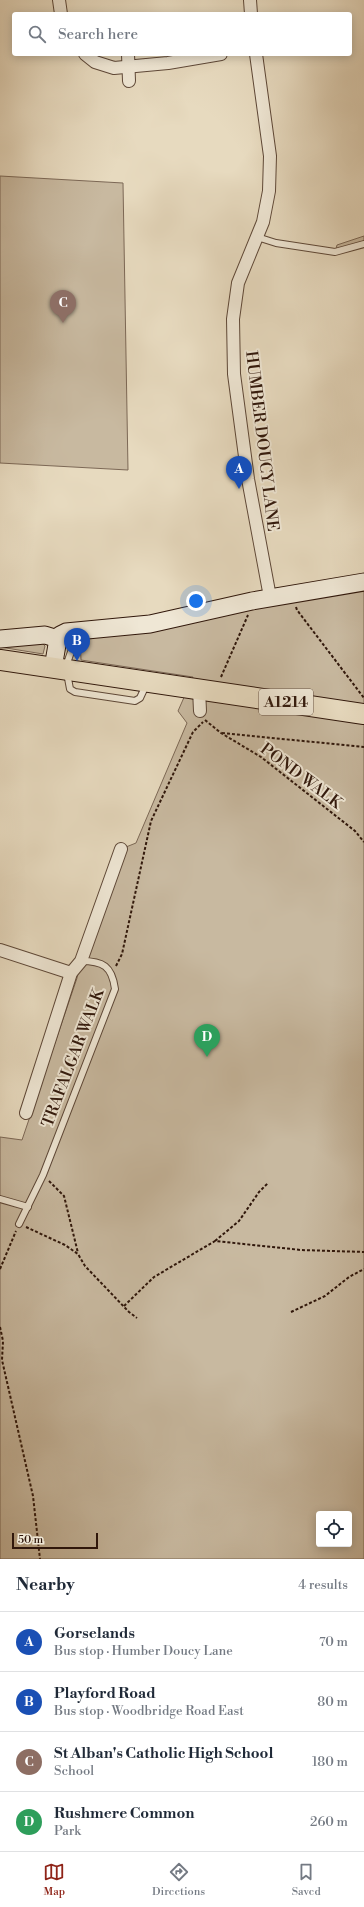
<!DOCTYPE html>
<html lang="en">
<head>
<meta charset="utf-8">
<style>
  body { margin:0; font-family:"Libre Bodoni",serif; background:#f6f6f7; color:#1f2937 }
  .controls { position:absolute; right:12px; bottom:12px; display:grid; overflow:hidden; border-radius:4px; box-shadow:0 2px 10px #0003 }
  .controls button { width:36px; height:36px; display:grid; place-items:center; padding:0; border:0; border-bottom:1px solid #e0e1e3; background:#fff; color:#1f2937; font:20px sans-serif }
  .scale { position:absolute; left:12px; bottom:10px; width:86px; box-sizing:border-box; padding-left:4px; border:2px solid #30170b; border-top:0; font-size:11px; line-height:14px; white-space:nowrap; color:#30170b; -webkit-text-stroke:3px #efe7d5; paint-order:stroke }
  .you { position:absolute; left:196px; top:601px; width:14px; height:14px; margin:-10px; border:3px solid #fff; border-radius:50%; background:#1a73e8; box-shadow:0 0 0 6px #1a73e833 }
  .badge { display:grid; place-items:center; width:26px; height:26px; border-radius:50%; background:#8f2418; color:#fff; font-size:13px; font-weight:700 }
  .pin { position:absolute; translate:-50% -33px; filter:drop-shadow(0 1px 2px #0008) }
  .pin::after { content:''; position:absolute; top:21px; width:14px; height:12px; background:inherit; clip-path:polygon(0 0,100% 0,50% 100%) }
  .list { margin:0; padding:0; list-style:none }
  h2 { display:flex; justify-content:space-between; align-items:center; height:52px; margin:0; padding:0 16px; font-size:17px }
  h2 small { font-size:13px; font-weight:400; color:#747a83 }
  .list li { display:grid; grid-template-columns:26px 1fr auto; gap:12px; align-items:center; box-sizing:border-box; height:60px; padding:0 16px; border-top:1px solid #e0e1e3 }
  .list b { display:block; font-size:15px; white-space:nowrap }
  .list p { margin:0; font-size:13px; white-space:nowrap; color:#747a83 }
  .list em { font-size:13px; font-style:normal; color:#747a83 }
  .icon { flex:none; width:22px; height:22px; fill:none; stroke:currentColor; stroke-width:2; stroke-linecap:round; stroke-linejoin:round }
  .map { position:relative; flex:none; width:364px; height:1559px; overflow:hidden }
  .search { position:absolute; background:#fff; box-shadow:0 2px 10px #0003; left:12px; right:12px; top:12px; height:44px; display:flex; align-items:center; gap:10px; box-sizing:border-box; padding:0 14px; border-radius:4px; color:#747a83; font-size:15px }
  .sheet { height:292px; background:#fff }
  nav { display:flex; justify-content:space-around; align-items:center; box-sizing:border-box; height:56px; border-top:1px solid #e0e1e3; background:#fff; font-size:11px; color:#747a83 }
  nav a { display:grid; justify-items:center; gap:2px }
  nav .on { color:#8f2418 }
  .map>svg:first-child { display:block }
  .green { fill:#c8b9a0; stroke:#7c6856; fill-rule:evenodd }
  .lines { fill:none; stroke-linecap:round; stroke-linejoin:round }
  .lane-casing { stroke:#5e4838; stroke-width:8 }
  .street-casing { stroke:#5e4838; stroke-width:14 }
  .secondary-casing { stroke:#30170b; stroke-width:19 }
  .primary-casing { stroke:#30170b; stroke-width:22 }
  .path { stroke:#30170b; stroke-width:2; stroke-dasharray:3 2; stroke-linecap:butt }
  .lane { stroke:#efe7d5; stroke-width:6 }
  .street { stroke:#efe7d5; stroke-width:12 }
  .secondary { stroke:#efe7d5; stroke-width:17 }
  .primary { stroke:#e7dabf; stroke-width:20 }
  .labels { text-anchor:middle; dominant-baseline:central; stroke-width:4; stroke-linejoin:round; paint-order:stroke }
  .shield { fill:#efe7d5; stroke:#695548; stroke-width:1 }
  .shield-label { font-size:15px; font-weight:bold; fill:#30170b }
  .street-label { font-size:16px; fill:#30170b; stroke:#efe7d5 }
</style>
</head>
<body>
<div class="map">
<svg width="364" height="1559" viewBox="0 0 364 1559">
  <rect width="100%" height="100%" fill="#e7dabf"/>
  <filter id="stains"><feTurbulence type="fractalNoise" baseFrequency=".005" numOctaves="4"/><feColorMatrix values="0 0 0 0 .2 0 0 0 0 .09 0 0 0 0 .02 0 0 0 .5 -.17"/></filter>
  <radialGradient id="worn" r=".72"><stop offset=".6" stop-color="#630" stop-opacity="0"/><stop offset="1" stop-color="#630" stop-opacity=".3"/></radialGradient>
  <!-- green -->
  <g class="green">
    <polygon points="0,176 123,183 128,470 0,463"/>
    <polygon points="364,236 364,244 335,252 337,245"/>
    <path d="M364,589v970h-364v-422l22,3 55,-162 4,-17 40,-112 15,-6 51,-120 -9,-12 15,-34 -112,-17 -1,-20 2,-2 170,-31zM319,1514h30v30h-30z"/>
    <polygon points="40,641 45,646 43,654 0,647"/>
  </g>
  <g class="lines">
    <!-- lane casing -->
    <g class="lane-casing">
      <g id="lane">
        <polyline points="257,237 276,243 335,252 364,244"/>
        <polyline points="66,634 72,649 66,666"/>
        <polyline points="67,673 70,689 75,692 135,701 140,698 146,685"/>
        <polyline points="0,1199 28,1207"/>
        <path d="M19,1224l24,-49 72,-186c-3,-23 -12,-28 -34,-28"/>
      </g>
    </g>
    <!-- street casing -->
    <g class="street-casing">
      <g id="street">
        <polyline points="59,0 61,14"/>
        <polyline points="250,0 251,14"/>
        <polyline points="85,54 95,62 114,68 168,63 221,54"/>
        <polyline points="128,54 129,81"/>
        <polyline points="256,54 270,156 269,191 263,222 238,283 233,319 234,374 248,479 270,597"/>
        <polyline points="199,689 200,711"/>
        <polyline points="0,950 71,973"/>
        <polyline points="26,1113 71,973 81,961 121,849"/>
      </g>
    </g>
    <!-- secondary casing -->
    <g class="secondary-casing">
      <g id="secondary">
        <polyline points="0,639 45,635 58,639"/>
        <polyline points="53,668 58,639 60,635 66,632 150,624 252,601 364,582"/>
      </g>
    </g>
    <!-- primary casing -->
    <g class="primary-casing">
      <polyline id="primary" points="0,660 364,714"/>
    </g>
    <!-- path -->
    <g class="path">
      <polyline points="296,607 297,610 364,698"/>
      <polyline points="221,677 248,615"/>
      <polyline points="205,720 221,733 261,757 355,831 364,842"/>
      <polyline points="222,733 364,747"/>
      <polyline points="116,966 122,954 151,821 193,732 203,722"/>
      <polyline points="49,1181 64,1196 78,1253"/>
      <polyline points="26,1227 65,1245 78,1254 85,1266 129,1312 137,1318"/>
      <polyline points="215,1241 239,1221 259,1192 268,1183"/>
      <polyline points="0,1269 16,1231"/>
      <polyline points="124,1306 154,1277 215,1241 301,1250 364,1252"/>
      <polyline points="291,1312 325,1296 349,1277 364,1269"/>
      <polyline points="0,1327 3,1341 2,1360 33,1496 40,1559"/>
    </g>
    <!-- lane -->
    <use href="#lane" class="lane"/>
    <!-- street -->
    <use href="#street" class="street"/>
    <!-- secondary -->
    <use href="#secondary" class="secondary"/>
    <!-- primary -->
    <use href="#primary" class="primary"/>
  </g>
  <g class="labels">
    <!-- shield labels -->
    <rect class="shield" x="259" y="689" width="54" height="26" rx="3"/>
    <g class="shield-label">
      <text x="286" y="702">A1214</text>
    </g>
    <!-- street labels -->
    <g class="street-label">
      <text transform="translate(262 441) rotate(83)">HUMBER DOUCY LANE</text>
      <text transform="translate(301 776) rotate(37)">POND WALK</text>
      <text transform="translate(73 1058) rotate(-69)">TRAFALGAR WALK</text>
    </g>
  </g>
  <rect width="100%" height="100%" filter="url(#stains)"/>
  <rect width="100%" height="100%" fill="url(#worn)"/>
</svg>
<div class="controls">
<button><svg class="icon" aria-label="locate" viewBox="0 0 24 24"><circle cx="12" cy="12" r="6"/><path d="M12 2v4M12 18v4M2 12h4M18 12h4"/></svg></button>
</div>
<div class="scale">50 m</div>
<div class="you"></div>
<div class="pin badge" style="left:239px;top:489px;background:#1a4fb4">A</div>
<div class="pin badge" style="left:77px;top:661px;background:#1a4fb4">B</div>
<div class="pin badge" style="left:63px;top:323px;background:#8d6e63">C</div>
<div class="pin badge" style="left:207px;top:1057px;background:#2e9e5b">D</div>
<div class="search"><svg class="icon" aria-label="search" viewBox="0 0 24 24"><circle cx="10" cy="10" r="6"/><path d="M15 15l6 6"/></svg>Search here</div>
</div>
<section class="sheet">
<h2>Nearby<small>4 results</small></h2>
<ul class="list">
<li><span class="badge" style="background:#1a4fb4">A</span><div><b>Gorselands</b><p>Bus stop · Humber Doucy Lane</p></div><em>70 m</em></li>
<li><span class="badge" style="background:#1a4fb4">B</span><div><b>Playford Road</b><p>Bus stop · Woodbridge Road East</p></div><em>80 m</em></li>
<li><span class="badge" style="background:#8d6e63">C</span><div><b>St Alban's Catholic High School</b><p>School</p></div><em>180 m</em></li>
<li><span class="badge" style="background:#2e9e5b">D</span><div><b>Rushmere Common</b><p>Park</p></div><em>260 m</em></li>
</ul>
</section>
<nav>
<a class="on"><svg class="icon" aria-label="map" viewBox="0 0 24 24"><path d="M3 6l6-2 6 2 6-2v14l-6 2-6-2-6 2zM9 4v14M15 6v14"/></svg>Map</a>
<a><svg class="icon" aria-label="directions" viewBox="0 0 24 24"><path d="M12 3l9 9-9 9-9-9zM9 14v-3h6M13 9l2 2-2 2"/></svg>Directions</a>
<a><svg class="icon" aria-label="saved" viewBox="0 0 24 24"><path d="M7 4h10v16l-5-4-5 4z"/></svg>Saved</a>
</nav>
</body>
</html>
